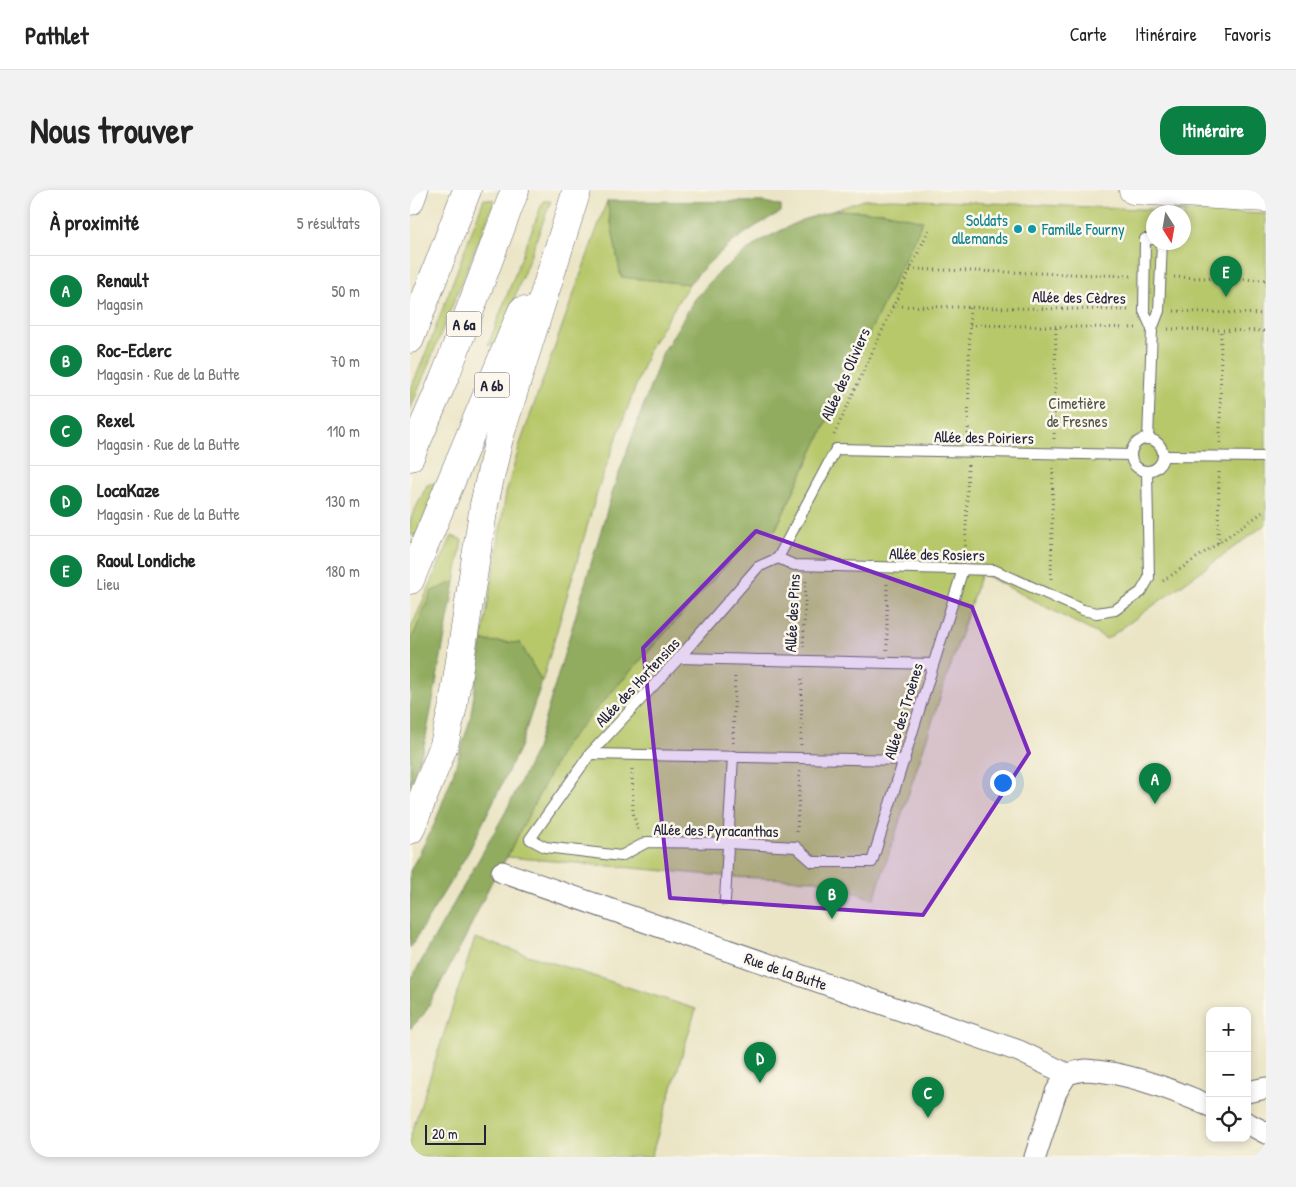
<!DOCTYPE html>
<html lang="fr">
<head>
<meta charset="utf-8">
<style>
  body { margin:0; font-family:"Patrick Hand",sans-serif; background:#f2f2f2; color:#222 }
  .controls { position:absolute; right:15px; bottom:15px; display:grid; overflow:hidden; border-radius:10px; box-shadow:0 2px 8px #0003 }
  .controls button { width:45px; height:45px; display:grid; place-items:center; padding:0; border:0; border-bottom:1px solid #e0e0e0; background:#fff; color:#222; font:25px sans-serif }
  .compass { position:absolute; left:736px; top:15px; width:45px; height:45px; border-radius:50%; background:#fff; box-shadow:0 2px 8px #0003; rotate:169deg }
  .scale { position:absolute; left:15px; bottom:12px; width:61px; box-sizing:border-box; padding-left:5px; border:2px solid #22223b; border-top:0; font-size:14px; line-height:18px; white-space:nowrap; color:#22223b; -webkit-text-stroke:4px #fbf7ec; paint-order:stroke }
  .you { position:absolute; left:592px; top:592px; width:18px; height:18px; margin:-12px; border:4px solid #fff; border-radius:50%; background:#1a73e8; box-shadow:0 0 0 8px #1a73e833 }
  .badge { display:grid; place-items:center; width:32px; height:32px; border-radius:50%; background:#0b8043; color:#fff; font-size:16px; font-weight:700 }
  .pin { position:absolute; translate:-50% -41px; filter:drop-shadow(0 1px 2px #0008) }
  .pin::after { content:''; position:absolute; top:26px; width:18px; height:15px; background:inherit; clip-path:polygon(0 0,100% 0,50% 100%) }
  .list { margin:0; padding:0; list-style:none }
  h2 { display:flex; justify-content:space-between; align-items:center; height:65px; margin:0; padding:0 20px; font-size:21px }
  h2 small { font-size:16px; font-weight:400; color:#767676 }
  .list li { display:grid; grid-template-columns:32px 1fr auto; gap:15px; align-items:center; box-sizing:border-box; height:70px; padding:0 20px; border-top:1px solid #e0e0e0 }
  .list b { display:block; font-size:19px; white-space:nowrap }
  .list p { margin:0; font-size:16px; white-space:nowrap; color:#767676 }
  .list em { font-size:16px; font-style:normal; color:#767676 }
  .icon { flex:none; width:28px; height:28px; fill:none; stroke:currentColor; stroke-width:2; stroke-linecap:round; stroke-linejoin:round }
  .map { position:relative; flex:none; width:856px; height:967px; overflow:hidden; border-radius:20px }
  header { display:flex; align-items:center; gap:30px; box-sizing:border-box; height:70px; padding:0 25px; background:#fff; border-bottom:1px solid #e0e0e0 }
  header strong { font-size:24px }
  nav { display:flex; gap:28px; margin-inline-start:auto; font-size:18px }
  .intro { display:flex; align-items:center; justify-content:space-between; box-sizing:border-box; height:120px; padding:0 30px }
  h1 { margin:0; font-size:35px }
  .button { padding:12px 22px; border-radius:20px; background:#0b8043; color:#fff; font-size:18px; font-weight:700 }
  main { display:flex; gap:30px; padding:0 30px }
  aside { flex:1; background:#fff; border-radius:20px; box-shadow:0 2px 8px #0003 }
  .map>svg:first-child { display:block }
  .green { fill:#b7c86b; stroke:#6c7553; fill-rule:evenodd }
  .forest { fill:#91ac5f; stroke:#5a674d }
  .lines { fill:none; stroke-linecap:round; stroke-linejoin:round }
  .service-casing { stroke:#68666c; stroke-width:12 }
  .minor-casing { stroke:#68666c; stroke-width:23 }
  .trunk-casing { stroke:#68666c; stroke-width:29 }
  .motorway-casing { stroke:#68666c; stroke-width:29 }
  .path { stroke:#68666c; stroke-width:3; stroke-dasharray:1 4; stroke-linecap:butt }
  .service { stroke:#fff; stroke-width:10 }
  .minor { stroke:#fff; stroke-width:21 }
  .trunk { stroke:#fff; stroke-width:28 }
  .motorway { stroke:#fff; stroke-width:28 }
  .marked { fill:#7b2cbf; fill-opacity:0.2; stroke:#7b2cbf; stroke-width:4; stroke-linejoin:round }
  .culture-dot { fill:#0f9aa8; stroke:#fbf7ec; stroke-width:2 }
  .labels { text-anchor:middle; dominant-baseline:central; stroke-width:5; stroke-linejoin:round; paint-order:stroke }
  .shield { fill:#fbf7ec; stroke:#636270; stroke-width:1 }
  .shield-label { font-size:15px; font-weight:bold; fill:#22223b }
  .culture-label { font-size:16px; fill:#0d838f; stroke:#fbf7ec; text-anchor:end }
  .street-label { font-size:16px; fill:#22223b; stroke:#fbf7ec }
  .park-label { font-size:16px; fill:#4f5449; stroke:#fbf7ec }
</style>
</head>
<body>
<header>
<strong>Pathlet</strong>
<nav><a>Carte</a><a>Itinéraire</a><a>Favoris</a></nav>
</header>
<div class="intro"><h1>Nous trouver</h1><a class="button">Itinéraire</a></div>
<main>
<aside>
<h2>À proximité<small>5 résultats</small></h2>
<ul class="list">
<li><span class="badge">A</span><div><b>Renault</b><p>Magasin</p></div><em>50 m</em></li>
<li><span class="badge">B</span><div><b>Roc-Eclerc</b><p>Magasin · Rue de la Butte</p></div><em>70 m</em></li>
<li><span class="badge">C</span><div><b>Rexel</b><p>Magasin · Rue de la Butte</p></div><em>110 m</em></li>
<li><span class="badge">D</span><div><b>LocaKaze</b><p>Magasin · Rue de la Butte</p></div><em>130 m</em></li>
<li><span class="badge">E</span><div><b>Raoul Londiche</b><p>Lieu</p></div><em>180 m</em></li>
</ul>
</aside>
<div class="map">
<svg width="856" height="967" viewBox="0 0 856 967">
  <rect width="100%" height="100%" fill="#fbf7ec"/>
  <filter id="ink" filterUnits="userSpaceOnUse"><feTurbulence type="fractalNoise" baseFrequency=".02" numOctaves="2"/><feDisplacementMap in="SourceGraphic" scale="10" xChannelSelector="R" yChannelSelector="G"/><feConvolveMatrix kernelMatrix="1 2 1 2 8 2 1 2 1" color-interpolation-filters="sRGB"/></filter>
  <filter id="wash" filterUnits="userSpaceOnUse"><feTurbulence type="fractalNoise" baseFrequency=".0096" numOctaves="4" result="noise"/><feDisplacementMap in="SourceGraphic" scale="20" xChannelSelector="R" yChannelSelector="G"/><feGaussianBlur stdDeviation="1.12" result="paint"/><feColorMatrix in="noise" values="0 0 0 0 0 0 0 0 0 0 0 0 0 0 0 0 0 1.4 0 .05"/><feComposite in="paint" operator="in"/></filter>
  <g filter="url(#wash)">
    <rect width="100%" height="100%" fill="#ebe5c6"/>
    <!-- green -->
    <g class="green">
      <polygon points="74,9 85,10 0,220 0,201 19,155"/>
      <path d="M482,9l374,15v310l-159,115 -126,-66 -107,326 -58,-19 -81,-3 -228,-20 58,-113 195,-216 16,1 146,-308 -38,-9 -49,-2 29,-10zM744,22h30v30h-30z"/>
      <polygon points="133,11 141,11 87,154 78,155"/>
      <polygon points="197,11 211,87 279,94 240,157 188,299 132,492 110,453 72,451 96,303 111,251"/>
      <polygon points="30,292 6,345 0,345 0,330 17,295"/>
      <polygon points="42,346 52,350 45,392 22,401 0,453 0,440"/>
      <polygon points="65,748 286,819 241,967 0,967 0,948"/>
    </g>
    <!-- forest -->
    <g class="forest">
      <path d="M197,11l158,1 16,4v6c-36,18 -65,41 -92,72l-68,-7z"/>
      <polygon points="425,20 474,22 513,31 365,340 349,338 155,554 97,667 81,693 55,748 14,824 0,839 0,791 95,623 125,562 203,300 252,164 285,109 309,82 350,51 392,30"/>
      <polygon points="45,392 15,552 0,597 0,453 22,401"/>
      <polygon points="72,451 110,453 132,492 110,557 59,661 0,758 0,681 24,635 41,590 60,530"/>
    </g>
  </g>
  <g filter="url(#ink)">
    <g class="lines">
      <!-- service casing -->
      <g class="service-casing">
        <g id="service">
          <polyline points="742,139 734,121 735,49 744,49"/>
          <polyline points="738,249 742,139 749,121 752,52"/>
          <circle cx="737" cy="265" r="16"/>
          <polyline points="754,266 856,267"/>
          <polyline points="368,368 348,377 269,468 180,564 120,649 135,657 211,666 237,652 318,653 386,657 403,672 462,672 553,379"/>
          <polyline points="368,368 384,375 584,380 673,420 687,423 705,420 731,402 739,388 737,281"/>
          <polyline points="368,368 426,259 721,265"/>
          <polyline points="269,468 523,474"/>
          <polyline points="180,564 495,570"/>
          <polyline points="315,710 323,566"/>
        </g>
      </g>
      <!-- minor casing -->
      <g class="minor-casing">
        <g id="minor">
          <polyline points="92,682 609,861 657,884"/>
          <polyline points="837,902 856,898"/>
          <polyline points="837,933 856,943"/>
          <path d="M625,967l21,-65 11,-18c6,-1 13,-4 19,-4 39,2 88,20 124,36"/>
        </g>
      </g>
      <!-- trunk casing -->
      <g class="trunk-casing">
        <polyline id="trunk" points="723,0 856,8"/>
      </g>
      <!-- motorway casing -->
      <g class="motorway-casing">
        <g id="motorway">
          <polyline points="0,11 4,0"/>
          <polyline points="0,149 57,0"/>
          <polyline points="0,267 36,184 105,0"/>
          <polyline points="0,390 112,121"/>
          <polyline points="0,640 34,555 43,516 74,315 89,248 167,0"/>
        </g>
      </g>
      <!-- path -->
      <g class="path">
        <polyline points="500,79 722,86"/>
        <polyline points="764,87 856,90"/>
        <polyline points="482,116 720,120"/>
        <polyline points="764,121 856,124"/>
        <polyline points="560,135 727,138"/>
        <polyline points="758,139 856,141"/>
        <polyline points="424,245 519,39"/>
        <polyline points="558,249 560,117"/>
        <polyline points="644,249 646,137"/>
        <polyline points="810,253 811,140"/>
        <polyline points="808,353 809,281"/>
        <polyline points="555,366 558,275"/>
        <polyline points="641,389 643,277"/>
        <polyline points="753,391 856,320"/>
        <polyline points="393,457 396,389"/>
        <polyline points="477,460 477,391"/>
        <polyline points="323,553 325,484"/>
        <polyline points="391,555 392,486"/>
        <polyline points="222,579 223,623 228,640"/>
        <polyline points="387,642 390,581"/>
      </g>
      <!-- service -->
      <use href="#service" class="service"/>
      <!-- minor -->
      <use href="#minor" class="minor"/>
      <!-- trunk -->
      <use href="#trunk" class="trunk"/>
      <!-- motorway -->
      <use href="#motorway" class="motorway"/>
    </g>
  </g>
  <!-- marked area -->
  <path class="marked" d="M346,341l216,76 57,146 -106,162 -253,-17 -27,-250z"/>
  <!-- markers -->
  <g class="culture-dot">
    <circle cx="608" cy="39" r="5"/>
    <circle cx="622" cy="39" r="5"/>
  </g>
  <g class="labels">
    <!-- shield labels -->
    <g class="shield">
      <rect x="36.5" y="121.5" width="35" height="25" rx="4"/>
      <rect x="64.5" y="182.5" width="35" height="25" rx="4"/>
    </g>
    <g class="shield-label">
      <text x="54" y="134">A 6a</text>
      <text x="82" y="195">A 6b</text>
    </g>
    <!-- culture labels -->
    <g class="culture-label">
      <text x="598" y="30">Soldats<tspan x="598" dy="18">allemands</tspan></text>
      <text x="632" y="39" text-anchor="start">Famille Fourny</text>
    </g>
    <!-- street labels -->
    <g class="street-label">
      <text transform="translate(669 107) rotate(1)">Allée des Cèdres</text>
      <text transform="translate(435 184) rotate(-66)">Allée des Oliviers</text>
      <text transform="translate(574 247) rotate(1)">Allée des Poiriers</text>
      <text transform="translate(527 364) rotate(1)">Allée des Rosiers</text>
      <text transform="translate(382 423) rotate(-87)">Allée des Pins</text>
      <text transform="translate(227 492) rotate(-47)">Allée des Hortensias</text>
      <text transform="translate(493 521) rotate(-73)">Allée des Troènes</text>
      <text transform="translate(306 640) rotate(1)">Allée des Pyracanthas</text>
      <text transform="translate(376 781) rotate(19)">Rue de la Butte</text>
    </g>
    <!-- park labels -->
    <g class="park-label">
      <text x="667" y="213">Cimetière<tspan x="667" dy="18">de Fresnes</tspan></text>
    </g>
  </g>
</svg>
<div class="controls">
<button>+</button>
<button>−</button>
<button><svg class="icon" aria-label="locate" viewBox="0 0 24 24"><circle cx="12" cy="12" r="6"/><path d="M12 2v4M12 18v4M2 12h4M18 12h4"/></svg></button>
</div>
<svg class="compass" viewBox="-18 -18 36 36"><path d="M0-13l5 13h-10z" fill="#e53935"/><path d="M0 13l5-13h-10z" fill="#767676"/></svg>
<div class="scale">20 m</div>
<div class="you"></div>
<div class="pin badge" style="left:745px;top:614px">A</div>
<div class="pin badge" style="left:422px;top:729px">B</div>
<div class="pin badge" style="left:518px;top:928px">C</div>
<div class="pin badge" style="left:350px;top:893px">D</div>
<div class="pin badge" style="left:816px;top:107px">E</div>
</div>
</main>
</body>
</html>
